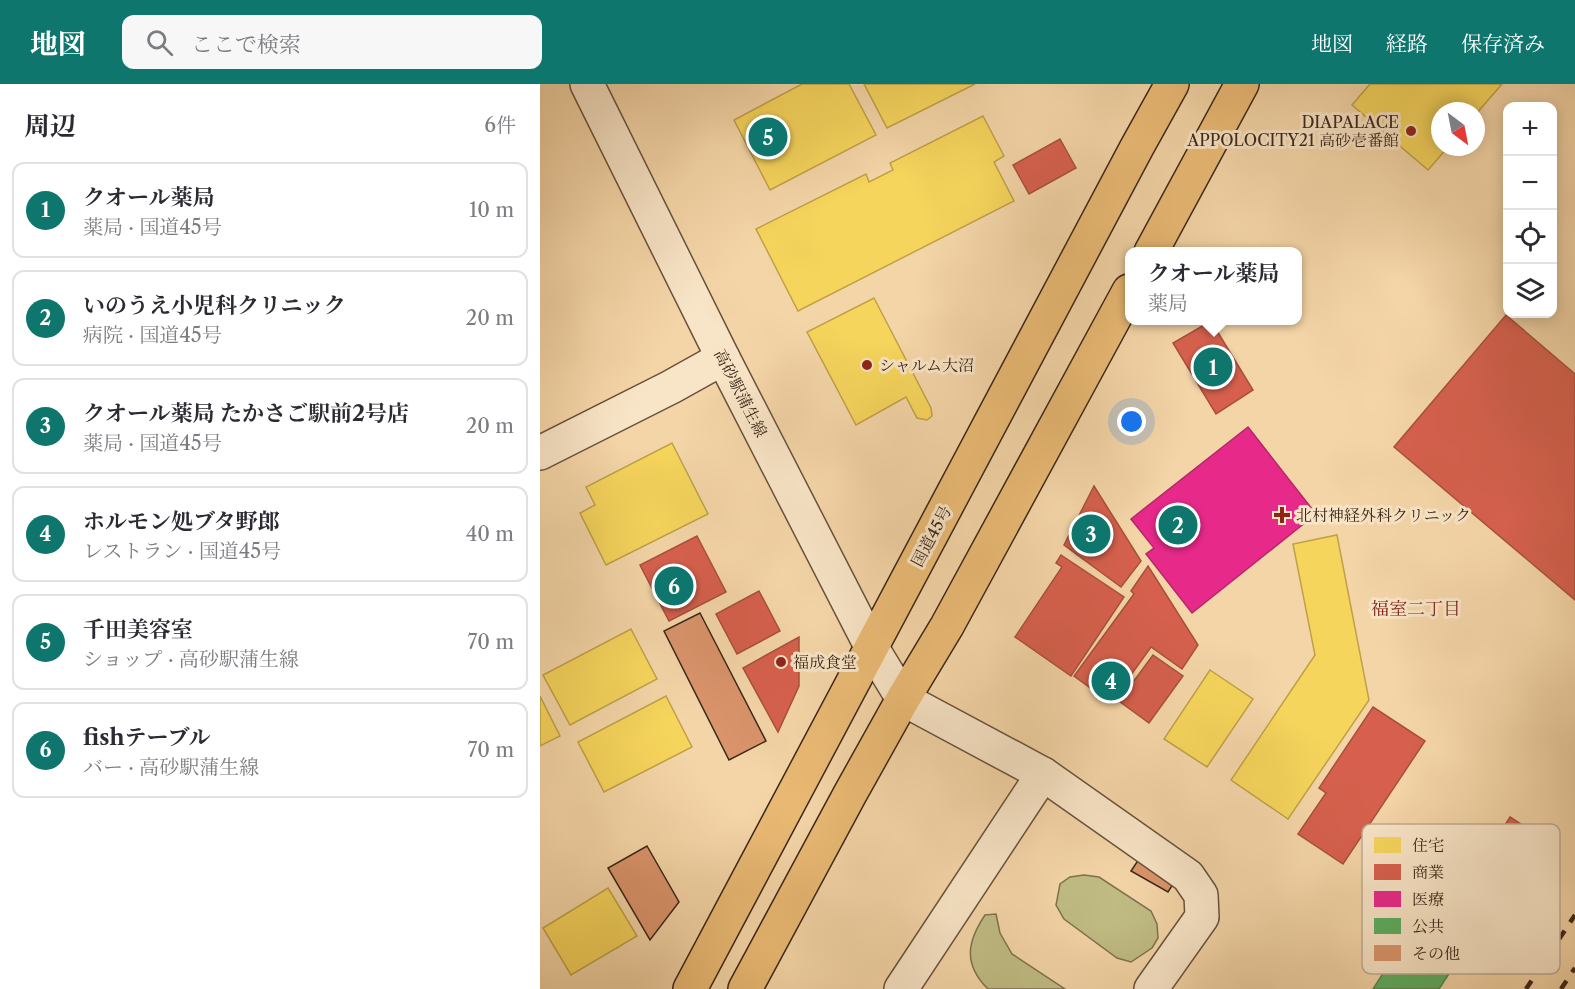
<!DOCTYPE html>
<html lang="ja">
<head>
<meta charset="utf-8">
<style>
  body { margin:0; font-family:"Libre Caslon Text","Noto Serif JP",serif; background:#f7f7f7; color:#2b2b33 }
  .controls { position:absolute; right:18px; top:18px; display:grid; overflow:hidden; border-radius:12px; box-shadow:0 3px 15px #0003 }
  .controls button { width:54px; height:54px; display:grid; place-items:center; padding:0; border:0; border-bottom:2px solid #e1e1e2; background:#fff; color:#2b2b33; font:30px sans-serif }
  .compass { position:absolute; left:891px; top:18px; width:54px; height:54px; border-radius:50%; background:#fff; box-shadow:0 3px 15px #0003; rotate:148deg }
  .you { position:absolute; left:592px; top:338px; width:21px; height:21px; margin:-15px; border:4px solid #fff; border-radius:50%; background:#1a73e8; box-shadow:0 0 0 9px #1a73e833 }
  .badge { display:grid; place-items:center; width:39px; height:39px; border-radius:50%; background:#0f766e; color:#fff; font-size:20px; font-weight:700 }
  .pin { position:absolute; translate:-50% -50%; border:3px solid #fff; box-shadow:0 2px 6px #0006 }
  .popup { position:absolute; left:585px; top:163px; width:177px; height:78px; box-sizing:border-box; display:grid; place-content:center; border-radius:12px; background:#fff; filter:drop-shadow(0 2px 4px #0005); font-size:20px; white-space:nowrap; color:#7c7c81 }
  .popup b { font-size:22px; color:#2b2b33 }
  .popup::after { content:''; position:absolute; left:50%; top:100%; margin-left:-12px; border:12px solid transparent; border-top-color:#fff }
  .list { margin:0; padding:0; list-style:none }
  h2 { display:flex; justify-content:space-between; align-items:center; height:78px; margin:0; padding:0 24px; font-size:26px }
  h2 small { font-size:20px; font-weight:400; color:#7c7c81 }
  .list li { display:grid; grid-template-columns:39px 1fr auto; gap:18px; align-items:center; box-sizing:border-box; height:96px; margin:0 12px 12px; padding:0 12px; border:2px solid #e1e1e2; border-radius:12px }
  .list b { display:block; font-size:22px; white-space:nowrap }
  .list p { margin:0; font-size:20px; white-space:nowrap; color:#7c7c81 }
  .list em { font-size:20px; font-style:normal; color:#7c7c81 }
  .icon { flex:none; width:33px; height:33px; fill:none; stroke:currentColor; stroke-width:2; stroke-linecap:round; stroke-linejoin:round }
  .map { position:relative; flex:none; width:1035px; height:905px; overflow:hidden }
  header { display:flex; align-items:center; gap:36px; box-sizing:border-box; height:84px; padding:0 30px; background:#0f766e; color:#fff }
  header strong { font-size:28px }
  nav { display:flex; gap:33px; margin-inline-start:auto; font-size:21px }
  .search { width:420px; height:54px; background:#f7f7f7; display:flex; align-items:center; gap:15px; box-sizing:border-box; padding:0 21px; border-radius:12px; color:#7c7c81; font-size:22px }
  main { display:flex }
  aside { flex:1; background:#fff }
  .map>svg:first-child { display:block }
  .green { fill:#c0bc84; stroke:#7e724e; stroke-width:1.5 }
  .homes { fill:#f6d55c; stroke:#bea148; stroke-width:1.5 }
  .shops { fill:#d6604d; stroke:#a84f3d; stroke-width:1.5 }
  .health { fill:#e7298a; stroke:#b32868; stroke-width:1.5 }
  .public { fill:#5aae61; stroke:#51864b; stroke-width:1.5 }
  .building { fill:#da946c; stroke:#3b2719; stroke-width:1.5 }
  .lines { fill:none; stroke-linecap:round; stroke-linejoin:round }
  .minor-casing { stroke:#69523c; stroke-width:36 }
  .highway-casing { stroke:#3b2719; stroke-width:36 }
  .minor { stroke:#f8e4c6; stroke-width:33 }
  .highway { stroke:#eaba74; stroke-width:33 }
  .rail { stroke:#3b2719; stroke-width:4.5; stroke-dasharray:10 10; stroke-linecap:butt }
  .poi-dot { fill:#8f2418; stroke:#f8e4c6; stroke-width:2 }
  .labels { text-anchor:middle; dominant-baseline:central; stroke-width:6; stroke-linejoin:round; paint-order:stroke }
  .poi-label { font-size:16px; fill:#3b2719; stroke:#f8e4c6; text-anchor:start }
  .street-label { font-size:16px; fill:#3b2719; stroke:#f8e4c6 }
  .neighbourhood-label { font-size:18px; fill:#7a1f14; stroke:#f8e4c6 }
  .key { fill:#f8e4c6; stroke:#bfab92; stroke-width:1.5 }
  .key-label { font-size:16px; fill:#3b2719 }
</style>
</head>
<body>
<header>
<strong>地図</strong>
<div class="search"><svg class="icon" aria-label="search" viewBox="0 0 24 24"><circle cx="10" cy="10" r="6"/><path d="M15 15l6 6"/></svg>ここで検索</div>
<nav><a>地図</a><a>経路</a><a>保存済み</a></nav>
</header>
<main>
<aside>
<h2>周辺<small>6件</small></h2>
<ul class="list">
<li><span class="badge">1</span><div><b>クオール薬局</b><p>薬局 · 国道45号</p></div><em>10 m</em></li>
<li><span class="badge">2</span><div><b>いのうえ小児科クリニック</b><p>病院 · 国道45号</p></div><em>20 m</em></li>
<li><span class="badge">3</span><div><b>クオール薬局 たかさご駅前2号店</b><p>薬局 · 国道45号</p></div><em>20 m</em></li>
<li><span class="badge">4</span><div><b>ホルモン処ブタ野郎</b><p>レストラン · 国道45号</p></div><em>40 m</em></li>
<li><span class="badge">5</span><div><b>千田美容室</b><p>ショップ · 高砂駅蒲生線</p></div><em>70 m</em></li>
<li><span class="badge">6</span><div><b>fishテーブル</b><p>バー · 高砂駅蒲生線</p></div><em>70 m</em></li>
</ul>
</aside>
<div class="map">
<svg width="1035" height="905" viewBox="0 0 1035 905">
  <rect width="100%" height="100%" fill="#f4d5a7"/>
  <filter id="stains"><feTurbulence type="fractalNoise" baseFrequency=".00333" numOctaves="4"/><feColorMatrix values="0 0 0 0 .2 0 0 0 0 .09 0 0 0 0 .02 0 0 0 .5 -.17"/></filter>
  <radialGradient id="worn" r=".72"><stop offset=".6" stop-color="#630" stop-opacity="0"/><stop offset="1" stop-color="#630" stop-opacity=".3"/></radialGradient>
  <!-- green -->
  <g class="green">
    <polygon points="544,791 559,793 611,827 617,840 618,854 612,864 591,878 577,874 524,835 516,821 520,800 530,793"/>
    <path d="M456,830l4,19 12,21 53,35h-77c-25,-25 -21,-47 -3,-74z"/>
  </g>
  <!-- homes -->
  <g class="homes">
    <polygon points="262,0 309,0 336,51 230,106 194,36"/>
    <polygon points="324,0 435,0 347,44"/>
    <polygon points="830,0 962,0 936,30 936,27 900,27 900,63 908,63 888,86 812,21"/>
    <polygon points="443,32 464,72 454,78 474,117 258,227 216,145 326,90 329,98 353,86 350,79"/>
    <polygon points="334,214 391,324 392,332 387,336 377,334 366,313 316,341 267,248"/>
    <polygon points="132,359 168,430 66,481 40,429 55,421 46,403"/>
    <polygon points="797,451 829,616 748,735 691,696 775,571 753,460"/>
    <polygon points="91,545 117,595 30,641 3,591"/>
    <polygon points="670,586 713,615 667,683 624,655"/>
    <polygon points="0,612 20,652 0,662"/>
    <polygon points="126,612 152,663 64,708 38,658"/>
    <polygon points="68,804 97,852 31,891 3,844"/>
  </g>
  <!-- shops -->
  <g class="shops">
    <polygon points="520,55 536,84 489,110 473,81"/>
    <polygon points="966,231 1035,290 1035,516 854,363"/>
    <polygon points="671,237 713,306 676,330 633,259"/>
    <polygon points="554,402 601,477 581,503 524,461"/>
    <polygon points="157,452 186,508 129,537 100,481"/>
    <polygon points="521,471 584,513 531,592 475,553 522,483 516,479"/>
    <polygon points="608,482 658,561 642,585 611,563 571,619 534,592 594,510 591,507"/>
    <polygon points="219,507 240,547 197,570 176,530"/>
    <polygon points="259,553 259,602 238,648 203,584"/>
    <polygon points="613,571 643,592 609,639 579,617"/>
    <polygon points="833,623 885,657 803,780 758,750 786,709 779,704"/>
    <polygon points="970,733 1019,765 963,853 914,821"/>
  </g>
  <!-- health -->
  <polygon class="health" points="708,343 776,430 652,529 606,470 614,464 591,435"/>
  <!-- public -->
  <polygon class="public" points="881,830 928,861 899,905 833,905"/>
  <!-- building -->
  <g class="building">
    <polygon points="160,529 226,657 189,676 124,547"/>
    <polygon points="107,762 139,818 110,856 68,784"/>
    <polygon points="599,775 635,797 628,808 591,787"/>
  </g>
  <g class="lines">
    <!-- minor casing -->
    <g class="minor-casing">
      <g id="minor">
        <polyline points="47,0 183,274 332,564 363,615 503,690 648,792 661,811 662,833 611,905"/>
        <polyline points="0,369 131,303 183,274"/>
        <polyline points="361,905 503,690"/>
      </g>
    </g>
    <!-- highway casing -->
    <g class="highway-casing">
      <g id="highway">
        <polyline points="611,168 702,0"/>
        <polyline points="150,905 597,63 632,0"/>
        <polyline points="205,905 310,710 363,615 407,542 589,207"/>
      </g>
    </g>
    <!-- minor -->
    <use href="#minor" class="minor"/>
    <!-- highway -->
    <use href="#highway" class="highway"/>
    <!-- rail -->
    <g class="rail">
      <polyline points="986,905 1035,831"/>
      <polyline points="1021,905 1035,884"/>
    </g>
  </g>
  <!-- markers -->
  <g class="poi-dot">
    <circle cx="871" cy="47" r="6"/>
    <circle cx="327" cy="281" r="6"/>
    <path d="M739 422h6v6h6v6h-6v6h-6v-6h-6v-6h6z"/>
    <circle cx="241" cy="578" r="6"/>
  </g>
  <g class="labels">
    <!-- poi labels -->
    <g class="poi-label">
      <text x="859" y="38" text-anchor="end">DIAPALACE<tspan x="859" dy="18">APPOLOCITY21 高砂壱番館</tspan></text>
      <text x="339" y="281">シャルム大沼</text>
      <text x="756" y="431">北村神経外科クリニック</text>
      <text x="253" y="578">福成食堂</text>
    </g>
    <!-- street labels -->
    <g class="street-label">
      <text transform="translate(201 309) rotate(63)">高砂駅蒲生線</text>
      <text transform="translate(391 452) rotate(-62)">国道45号</text>
    </g>
    <!-- neighbourhood labels -->
    <g class="neighbourhood-label">
      <text x="876" y="525">福室二丁目</text>
    </g>
  </g>
  <!-- legend -->
  <rect x="822" y="740" width="198" height="150" rx="9" class="key"/>
  <rect x="834" y="753" width="27" height="16" fill="#f6d55c"/>
  <rect x="834" y="780" width="27" height="16" fill="#d6604d"/>
  <rect x="834" y="807" width="27" height="16" fill="#e7298a"/>
  <rect x="834" y="834" width="27" height="16" fill="#5aae61"/>
  <rect x="834" y="861" width="27" height="16" fill="#da946c"/>
  <g class="key-label">
    <text x="872" y="767">住宅</text>
    <text x="872" y="794">商業</text>
    <text x="872" y="821">医療</text>
    <text x="872" y="848">公共</text>
    <text x="872" y="875">その他</text>
  </g>
  <rect width="100%" height="100%" filter="url(#stains)"/>
  <rect width="100%" height="100%" fill="url(#worn)"/>
</svg>
<div class="controls">
<button>+</button>
<button>−</button>
<button><svg class="icon" aria-label="locate" viewBox="0 0 24 24"><circle cx="12" cy="12" r="6"/><path d="M12 2v4M12 18v4M2 12h4M18 12h4"/></svg></button>
<button><svg class="icon" aria-label="layers" viewBox="0 0 24 24"><path d="M12 4l9 5-9 5-9-5zM3 14l9 5 9-5"/></svg></button>
</div>
<svg class="compass" viewBox="-18 -18 36 36"><path d="M0-13l5 13h-10z" fill="#e53935"/><path d="M0 13l5-13h-10z" fill="#7c7c81"/></svg>
<div class="you"></div>
<div class="pin badge" style="left:673px;top:283px">1</div>
<div class="popup"><b>クオール薬局</b>薬局</div>
<div class="pin badge" style="left:638px;top:441px">2</div>
<div class="pin badge" style="left:551px;top:450px">3</div>
<div class="pin badge" style="left:571px;top:597px">4</div>
<div class="pin badge" style="left:228px;top:53px">5</div>
<div class="pin badge" style="left:134px;top:502px">6</div>
</div>
</main>
</body>
</html>
